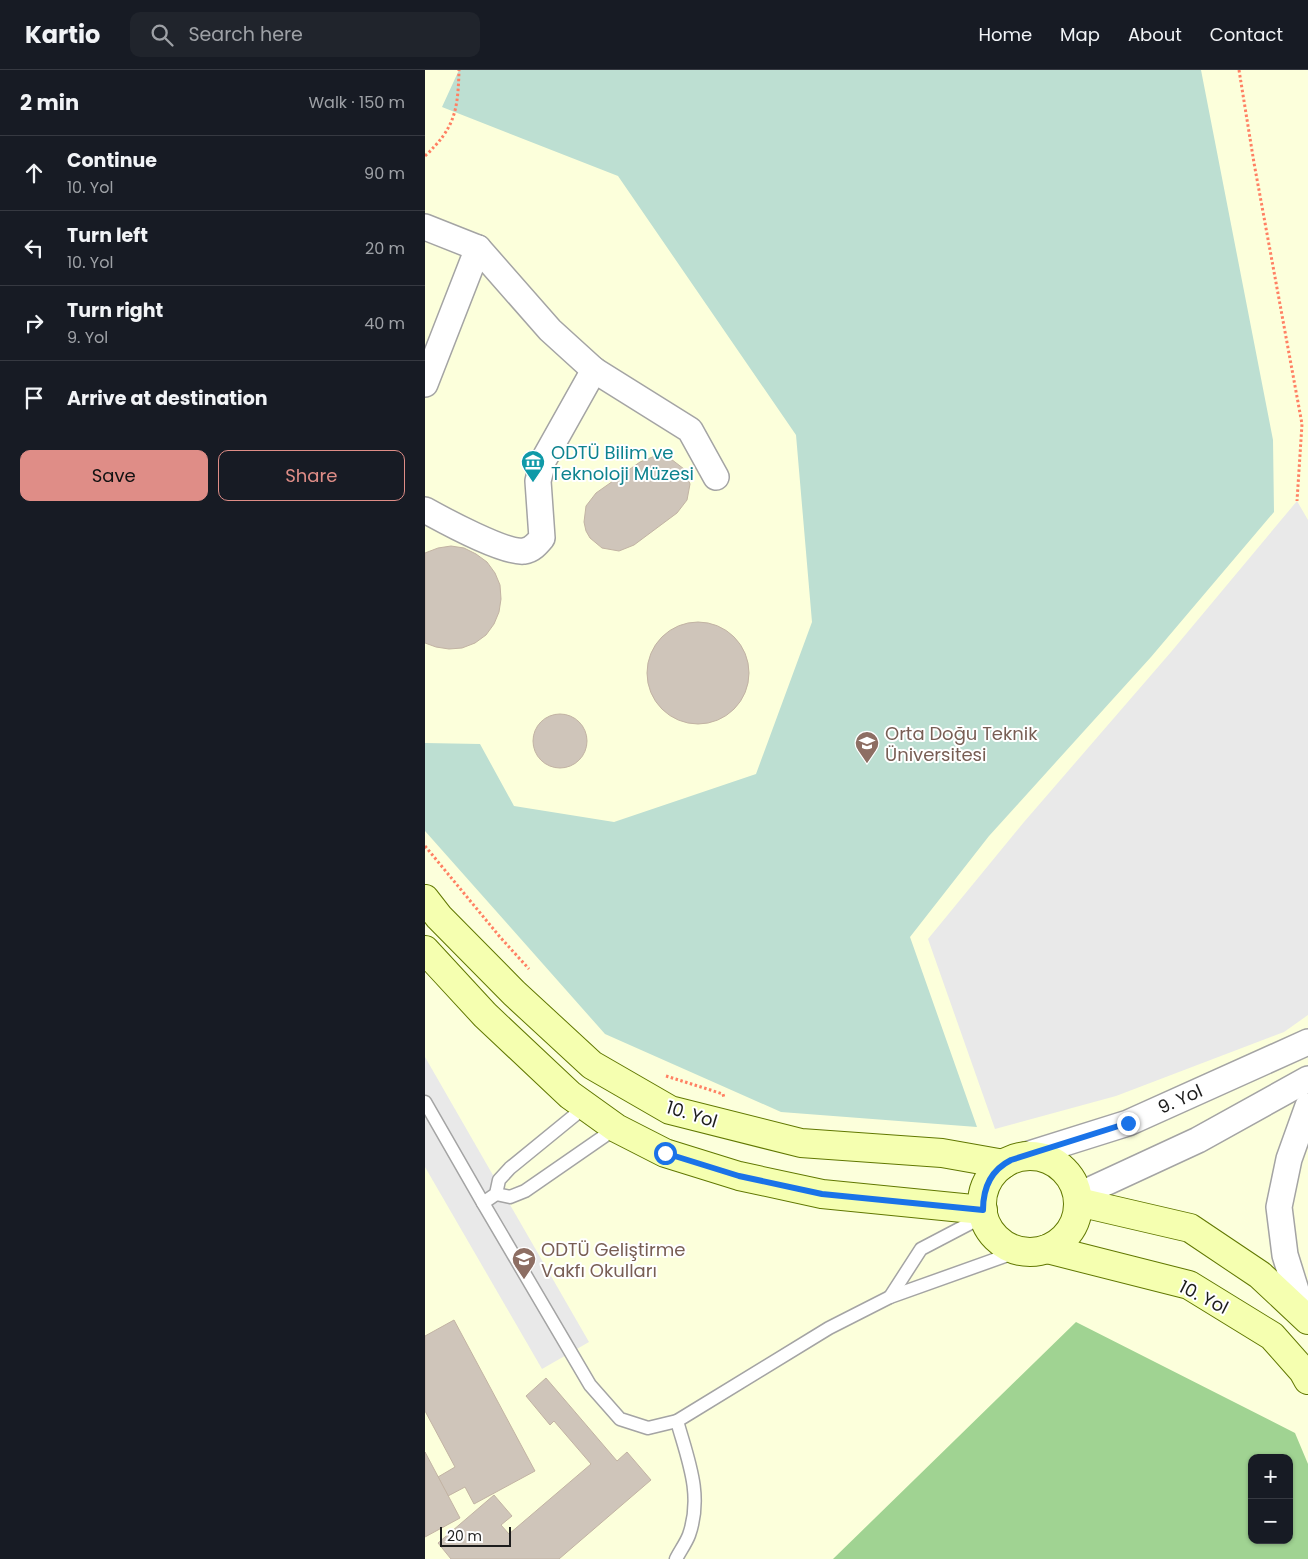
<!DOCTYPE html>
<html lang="en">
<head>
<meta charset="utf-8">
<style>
  body { margin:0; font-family:Poppins,sans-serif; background:#20242c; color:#f1f3f6 }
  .controls { position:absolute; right:15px; bottom:15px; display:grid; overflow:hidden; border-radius:10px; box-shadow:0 1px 4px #0004 }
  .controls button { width:45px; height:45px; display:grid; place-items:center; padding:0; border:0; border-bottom:1px solid #363941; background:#171b24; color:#f1f3f6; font:25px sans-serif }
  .scale { position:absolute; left:15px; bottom:12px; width:71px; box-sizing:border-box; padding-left:5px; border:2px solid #1d1d1d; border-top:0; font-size:14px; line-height:18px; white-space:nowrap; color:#1d1d1d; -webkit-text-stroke:4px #fff; paint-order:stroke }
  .stop { position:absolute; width:15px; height:15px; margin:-11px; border:4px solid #1a73e8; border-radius:50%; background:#fff }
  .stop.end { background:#1a73e8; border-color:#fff; box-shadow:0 1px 5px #0008 }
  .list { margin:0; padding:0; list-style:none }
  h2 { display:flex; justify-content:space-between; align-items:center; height:65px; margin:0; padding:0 20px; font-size:21px }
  h2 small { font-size:16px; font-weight:400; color:#9ea1a6 }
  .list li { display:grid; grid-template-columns:32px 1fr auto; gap:15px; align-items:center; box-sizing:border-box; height:75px; padding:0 20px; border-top:1px solid #363941 }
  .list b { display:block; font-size:19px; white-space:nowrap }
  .list p { margin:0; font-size:16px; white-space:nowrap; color:#9ea1a6 }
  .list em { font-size:16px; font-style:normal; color:#9ea1a6 }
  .actions { display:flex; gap:10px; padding:15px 20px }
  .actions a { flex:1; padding:11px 0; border:1px solid #df8d87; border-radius:10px; text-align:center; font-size:18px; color:#df8d87 }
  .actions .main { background:#df8d87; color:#111 }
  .icon { flex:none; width:28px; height:28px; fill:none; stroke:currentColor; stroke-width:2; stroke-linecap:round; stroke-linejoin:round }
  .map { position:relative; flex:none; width:883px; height:1489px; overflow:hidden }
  header { display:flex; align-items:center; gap:30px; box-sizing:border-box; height:70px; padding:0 25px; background:#171b24; border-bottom:1px solid #363941 }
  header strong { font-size:24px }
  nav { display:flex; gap:28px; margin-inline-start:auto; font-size:18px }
  .search { width:350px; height:45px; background:#20242c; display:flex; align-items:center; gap:12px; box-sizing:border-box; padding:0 18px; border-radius:10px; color:#9ea1a6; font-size:19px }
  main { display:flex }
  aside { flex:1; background:#171b24 }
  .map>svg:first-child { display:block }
  .education { fill:#fcffdb; fill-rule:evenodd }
  .forest { fill:#a0d392; fill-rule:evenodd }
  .wetland { fill:#bddfd2 }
  .parking { fill:#e9e9e9 }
  .building { fill:#cfc5ba; stroke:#c2b3a3 }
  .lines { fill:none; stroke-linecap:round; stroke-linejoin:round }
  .lane-casing { stroke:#a4a4a4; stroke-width:15 }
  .street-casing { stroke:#a4a4a4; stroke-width:28 }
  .secondary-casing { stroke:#617800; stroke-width:30 }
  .path { stroke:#ff8063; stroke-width:3; stroke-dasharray:2.5 2.5; stroke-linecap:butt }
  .lane { stroke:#fff; stroke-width:12 }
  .street { stroke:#fff; stroke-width:25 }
  .secondary { stroke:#f5ffb0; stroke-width:28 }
  .route { stroke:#1a73e8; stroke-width:6 }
  .labels { text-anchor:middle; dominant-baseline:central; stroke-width:4; stroke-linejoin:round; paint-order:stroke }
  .culture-label { font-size:18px; fill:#0d838f; stroke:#fff; text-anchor:start }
  .education-label { font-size:18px; fill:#785e54; stroke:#fff; text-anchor:start }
  .street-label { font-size:18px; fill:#1d1d1d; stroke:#fff }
</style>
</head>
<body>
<header>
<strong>Kartio</strong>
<div class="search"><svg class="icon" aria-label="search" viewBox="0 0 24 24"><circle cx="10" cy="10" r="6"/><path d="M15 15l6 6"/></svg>Search here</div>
<nav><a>Home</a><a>Map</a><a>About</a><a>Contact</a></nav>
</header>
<main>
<aside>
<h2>2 min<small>Walk · 150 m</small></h2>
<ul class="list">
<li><svg class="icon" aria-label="ahead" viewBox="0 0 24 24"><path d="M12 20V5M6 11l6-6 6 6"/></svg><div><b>Continue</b><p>10. Yol</p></div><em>90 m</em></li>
<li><svg class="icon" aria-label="left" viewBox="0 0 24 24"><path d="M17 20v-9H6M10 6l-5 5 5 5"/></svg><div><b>Turn left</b><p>10. Yol</p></div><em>20 m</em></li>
<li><svg class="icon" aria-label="right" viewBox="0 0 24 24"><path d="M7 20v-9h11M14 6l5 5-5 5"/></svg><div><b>Turn right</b><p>9. Yol</p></div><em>40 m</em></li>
<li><svg class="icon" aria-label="arrive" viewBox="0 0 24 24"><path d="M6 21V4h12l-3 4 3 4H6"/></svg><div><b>Arrive at destination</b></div></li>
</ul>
<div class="actions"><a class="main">Save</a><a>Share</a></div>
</aside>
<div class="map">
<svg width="883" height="1489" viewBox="0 0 883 1489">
  <rect width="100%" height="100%" fill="#efece2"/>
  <!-- education -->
  <path class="education" d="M0,0h883v1489h-883zM827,1388h37v82h-37z"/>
  <!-- forest -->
  <path class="forest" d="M651,1252l219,111 13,31v95h-475zM827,1388h37v82h-37z"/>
  <!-- wetland -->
  <polygon class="wetland" points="34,0 776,0 848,370 849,442 726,587 564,766 485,867 552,1057 356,1042 180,964 0,761 0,673 55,674 89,736 189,752 331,704 387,552 371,365 193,106 17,37"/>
  <!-- parking -->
  <g class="parking">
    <polygon points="872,431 883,450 883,945 859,962 691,1026 570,1059 503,869 599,752 746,582"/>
    <polygon points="0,987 164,1272 117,1299 0,1097"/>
  </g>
  <!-- building -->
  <g class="building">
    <polygon points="230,386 246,389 259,399 265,414 262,430 252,443 209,475 194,481 177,478 165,468 161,461 159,452 161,436 171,423 215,392"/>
    <polygon points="26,476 39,478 51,484 62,492 70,503 75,515 76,529 74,542 69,554 61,565 50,573 37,578 24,579 11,577 0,573 0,483 13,478"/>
    <circle cx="273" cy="603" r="51"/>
    <circle cx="135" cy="671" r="27"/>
    <polygon points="29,1250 110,1401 49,1434 40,1417 23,1426 13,1407 30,1397 0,1341 0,1266"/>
    <polygon points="121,1308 192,1391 202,1382 226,1410 134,1489 26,1489 13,1473 69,1425 87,1446 76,1455 84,1464 166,1394 129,1351 125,1355 101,1326"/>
    <polygon points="0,1382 35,1448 0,1467"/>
  </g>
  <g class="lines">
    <!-- lane casing -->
    <g class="lane-casing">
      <g id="lane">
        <polyline points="0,1032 58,1133 165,1315 195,1349 223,1358 252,1351 404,1258 465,1227 594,1181"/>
        <polyline points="71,1124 85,1127 100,1121 191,1058"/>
        <polyline points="58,1133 71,1124 74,1110 85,1098 161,1036"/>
        <polyline points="465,1227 496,1179 559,1146"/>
        <path d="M251,1489c4,-8 10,-16 13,-24 14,-40 -1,-75 -12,-114"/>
      </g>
    </g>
    <!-- street casing -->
    <g class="street-casing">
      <g id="street">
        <polyline points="0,157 53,178 125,260 169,300 265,360 291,407"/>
        <polyline points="0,314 53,178"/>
        <path d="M0,440c18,10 81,44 99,41 8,-1 13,-7 18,-13l-4,-57 5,-20 51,-91"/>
        <polyline points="595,1087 703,1053 883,972"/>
        <polyline points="652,1126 773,1070 883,1009"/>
        <polyline points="879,1246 860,1185 854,1137 864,1089 883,1036"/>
      </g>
    </g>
    <!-- secondary casing -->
    <g class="secondary-casing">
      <g id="secondary">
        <polyline points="0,829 14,847 89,923 167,995 245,1040 376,1073 517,1083 579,1094"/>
        <polyline points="0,880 60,945 145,1025 191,1058 240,1083 314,1106 397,1124 558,1140"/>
        <circle cx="605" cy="1134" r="48"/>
        <polyline points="653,1132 765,1158 835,1205 883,1250"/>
        <polyline points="622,1179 764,1215 847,1266 878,1301 883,1310"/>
      </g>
    </g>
    <!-- path -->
    <g class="path">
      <polyline points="814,0 829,93 877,354 872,431"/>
      <path d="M0,86c30,-28 33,-46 34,-86"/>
      <polyline points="0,776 75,867 104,899"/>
      <polyline points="241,1006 298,1024 299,1028"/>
    </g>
    <!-- lane -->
    <use href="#lane" class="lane"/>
    <!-- street -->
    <use href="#street" class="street"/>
    <!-- secondary -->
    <use href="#secondary" class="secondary"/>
  </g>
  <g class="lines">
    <!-- route -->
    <path class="route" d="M240,1083l74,23 83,18 161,16c0,-22 8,-40 28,-50l117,-37"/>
  </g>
  <!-- icons -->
  <defs>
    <g id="museum-pin" transform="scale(1.25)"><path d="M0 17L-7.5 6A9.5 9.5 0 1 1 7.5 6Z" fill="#0f9aa8" stroke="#fff"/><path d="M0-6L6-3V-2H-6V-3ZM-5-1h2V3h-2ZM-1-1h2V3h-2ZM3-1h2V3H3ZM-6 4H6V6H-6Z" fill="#fff"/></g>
    <g id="university-pin" transform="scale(1.25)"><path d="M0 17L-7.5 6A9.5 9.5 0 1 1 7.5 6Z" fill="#8d6e63" stroke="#fff"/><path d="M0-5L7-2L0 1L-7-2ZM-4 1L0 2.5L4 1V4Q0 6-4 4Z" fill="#fff"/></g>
    <g id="school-pin" transform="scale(1.25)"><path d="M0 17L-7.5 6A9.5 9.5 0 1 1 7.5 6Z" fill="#8d6e63" stroke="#fff"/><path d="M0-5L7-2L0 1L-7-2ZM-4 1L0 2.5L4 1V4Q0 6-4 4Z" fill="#fff"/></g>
  </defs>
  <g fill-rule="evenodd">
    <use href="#museum-pin" x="108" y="392"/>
    <use href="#university-pin" x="442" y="673"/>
    <use href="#school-pin" x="99" y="1189"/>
  </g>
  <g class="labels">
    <!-- culture labels -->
    <g class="culture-label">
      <text x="126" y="382">ODTÜ Bilim ve<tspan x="126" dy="21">Teknoloji Müzesi</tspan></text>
    </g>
    <!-- education labels -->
    <g class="education-label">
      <text x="460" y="663">Orta Doğu Teknik<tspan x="460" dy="21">Üniversitesi</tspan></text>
      <text x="116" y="1179">ODTÜ Geliştirme<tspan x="116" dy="21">Vakfı Okulları</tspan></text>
    </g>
    <!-- street labels -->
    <g class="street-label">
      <text transform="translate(755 1029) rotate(-24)">9. Yol</text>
      <text transform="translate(267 1044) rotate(17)">10. Yol</text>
      <text transform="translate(779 1227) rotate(27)">10. Yol</text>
    </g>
  </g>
</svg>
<div class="controls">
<button>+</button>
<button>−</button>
</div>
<div class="scale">20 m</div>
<div class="stop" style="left:240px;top:1083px"></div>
<div class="stop end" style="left:703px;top:1053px"></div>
</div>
</main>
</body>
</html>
